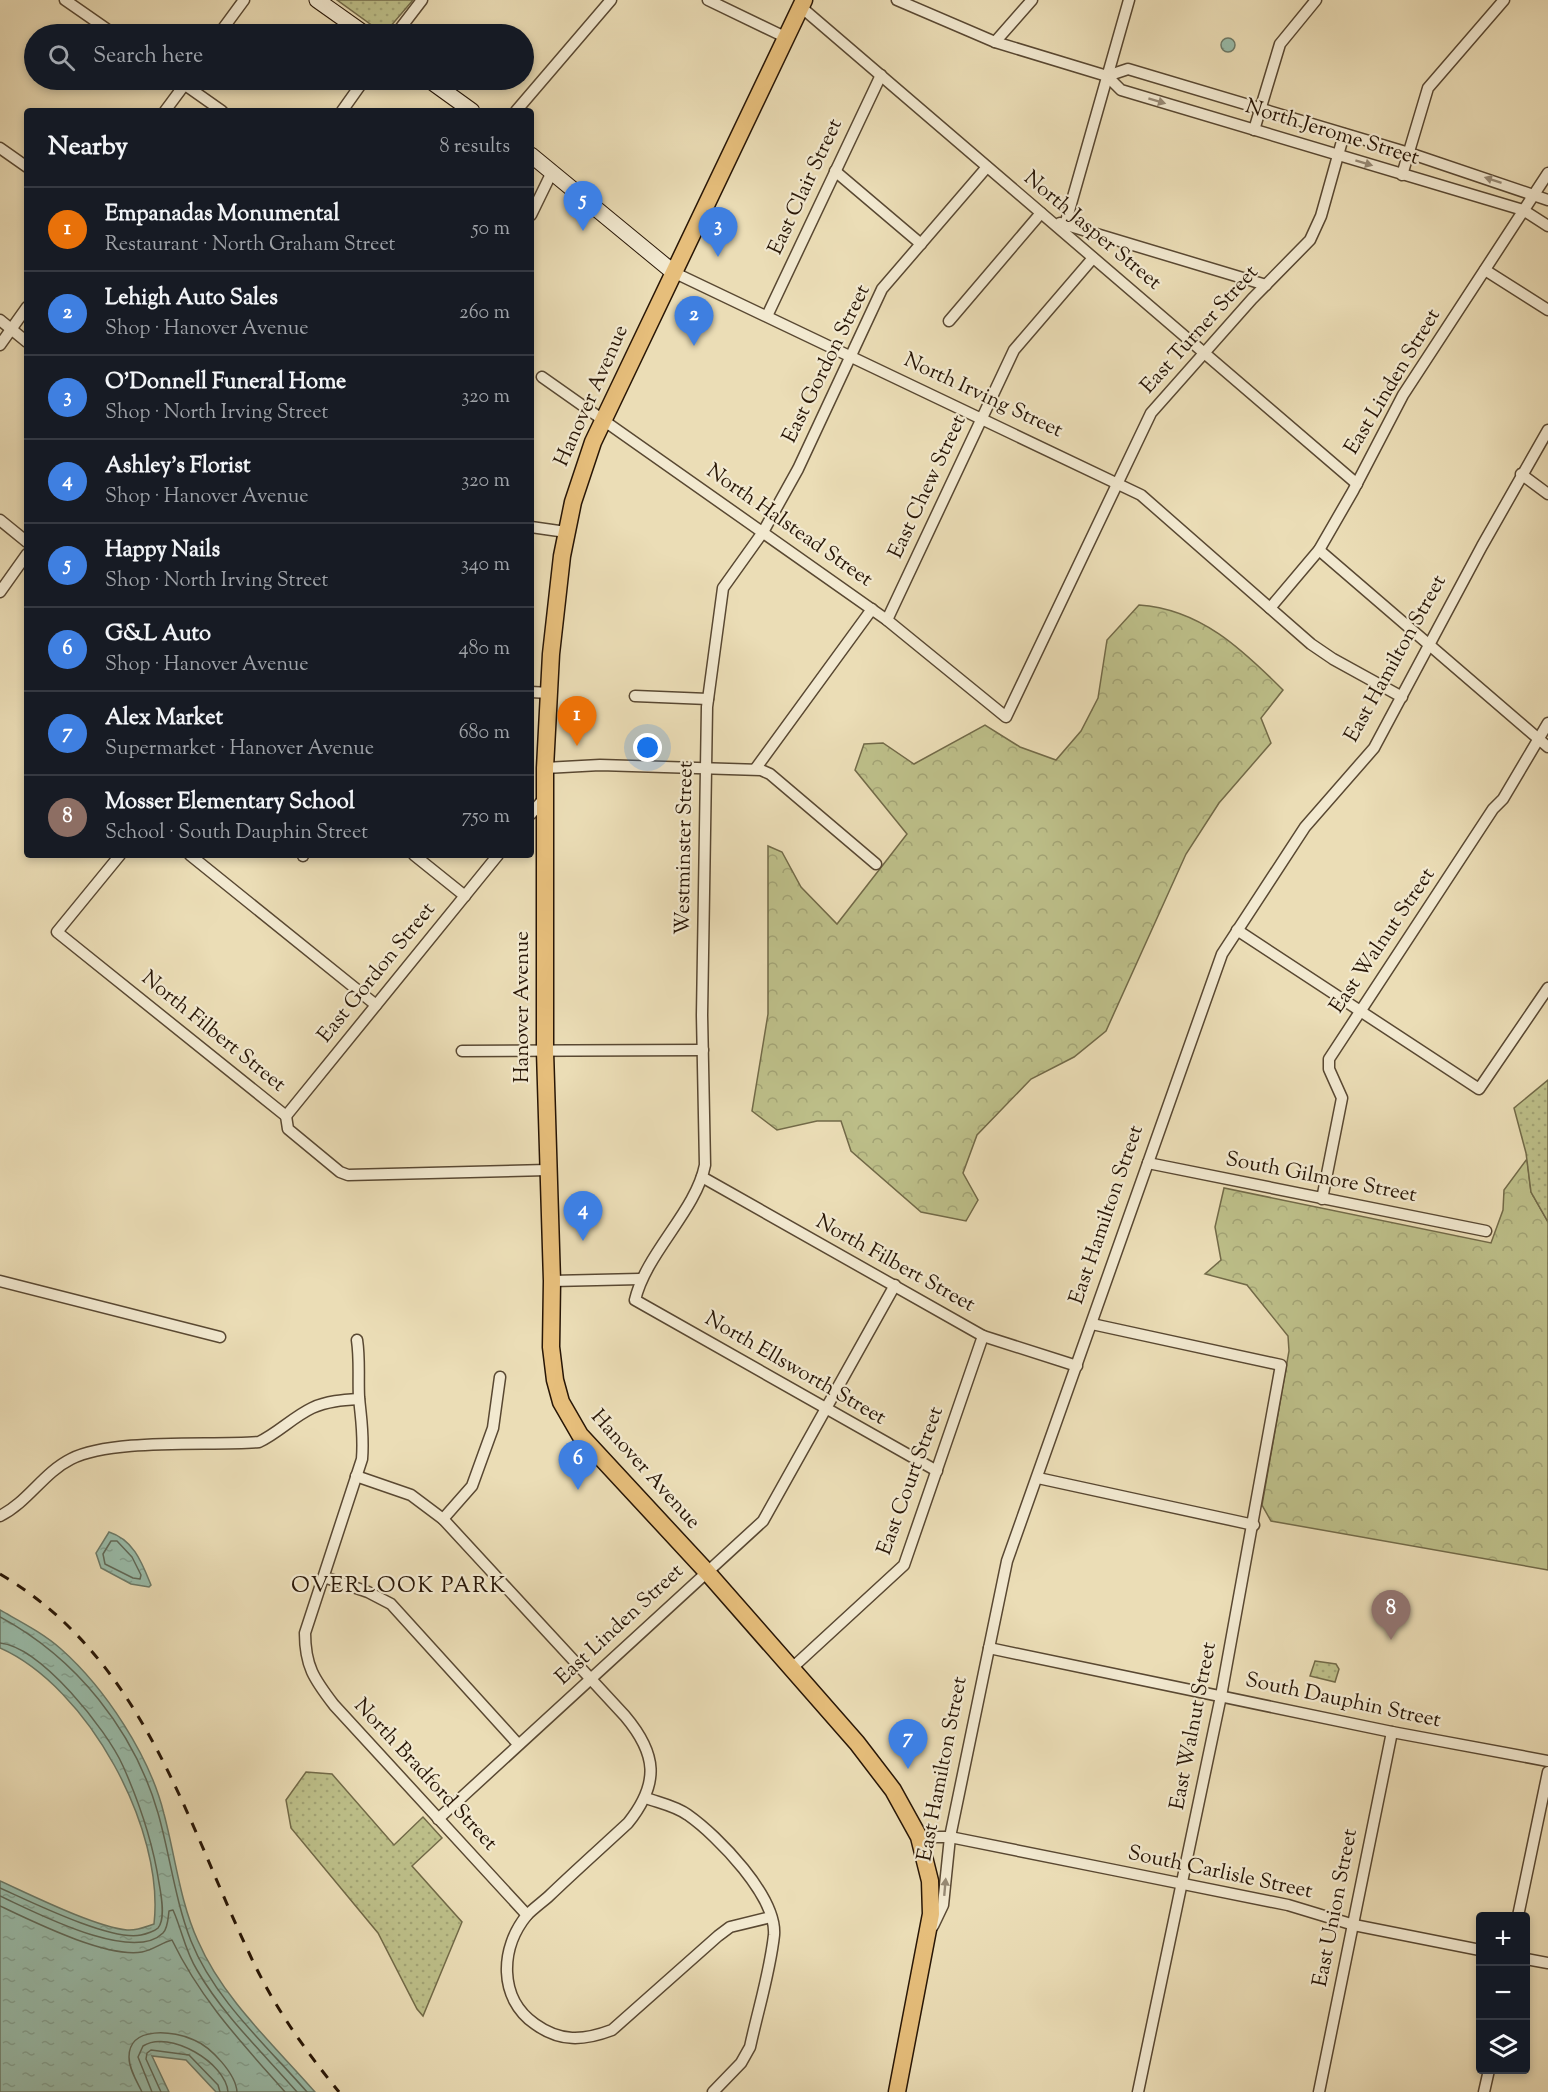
<!DOCTYPE html>
<html lang="en">
<head>
<meta charset="utf-8">
<style>
  body { margin:0; font-family:"Sorts Mill Goudy",serif; background:#242831; color:#f1f3f6 }
  .controls { position:absolute; right:18px; bottom:18px; display:grid; overflow:hidden; border-radius:6px; box-shadow:0 3px 9px #0003 }
  .controls button { width:54px; height:54px; display:grid; place-items:center; padding:0; border:0; border-bottom:2px solid #363941; background:#171b24; color:#f1f3f6; font:30px sans-serif }
  .you { position:absolute; left:648px; top:748px; width:21px; height:21px; margin:-15px; border:4px solid #fff; border-radius:50%; background:#1a73e8; box-shadow:0 0 0 9px #1a73e833 }
  .badge { display:grid; place-items:center; width:39px; height:39px; border-radius:50%; background:#c59692; color:#fff; font-size:20px; font-weight:700 }
  .pin { position:absolute; translate:-50% -50px; filter:drop-shadow(0 2px 3px #0008) }
  .pin::after { content:''; position:absolute; top:32px; width:21px; height:18px; background:inherit; clip-path:polygon(0 0,100% 0,50% 100%) }
  .list { margin:0; padding:0; list-style:none }
  h2 { display:flex; justify-content:space-between; align-items:center; height:78px; margin:0; padding:0 24px; font-size:26px }
  h2 small { font-size:20px; font-weight:400; color:#9ea1a6 }
  .list li { display:grid; grid-template-columns:39px 1fr auto; gap:18px; align-items:center; box-sizing:border-box; height:84px; padding:0 24px; border-top:2px solid #363941 }
  .list b { display:block; font-size:22px; white-space:nowrap }
  .list p { margin:0; font-size:20px; white-space:nowrap; color:#9ea1a6 }
  .list em { font-size:20px; font-style:normal; color:#9ea1a6 }
  .icon { flex:none; width:33px; height:33px; fill:none; stroke:currentColor; stroke-width:2; stroke-linecap:round; stroke-linejoin:round }
  .map { position:relative; flex:none; width:1548px; height:2092px; overflow:hidden }
  .search { position:absolute; background:#171b24; box-shadow:0 3px 9px #0003; left:24px; top:24px; width:510px; height:66px; display:flex; align-items:center; gap:15px; box-sizing:border-box; padding:0 21px; border-radius:33px; color:#9ea1a6; font-size:22px }
  .panel { position:absolute; background:#171b24; box-shadow:0 3px 9px #0003; left:24px; top:108px; width:510px; height:750px; border-radius:6px }
  .map>svg:first-child { display:block }
  .forest { fill:url(#forest-crowns); stroke:#726a48; stroke-width:1.5 }
  .park { fill:url(#park-dots); stroke:#726a48; stroke-width:1.5 }
  .water { fill:url(#water-ripples); stroke:#6c7a68; stroke-width:1.5 }
  .lines { fill:none; stroke-linecap:round; stroke-linejoin:round }
  .shore { stroke:#606958; stroke-width:1.5 }
  .minor-casing { stroke:#594832; stroke-width:13 }
  .secondary-casing { stroke:#281606; stroke-width:17 }
  .primary-casing { stroke:#281606; stroke-width:19 }
  .minor { stroke:#f2e9d0; stroke-width:10 }
  .secondary { stroke:#f2e9d0; stroke-width:15 }
  .primary { stroke:#e6be7b; stroke-width:16 }
  .rail { stroke:#281606; stroke-width:3; stroke-dasharray:10 10; stroke-linecap:butt }
  .oneway { fill:#978a75 }
  .labels { text-anchor:middle; dominant-baseline:central; stroke-width:4.5; stroke-linejoin:round; paint-order:stroke }
  .street-label { font-size:21px; fill:#281606; stroke:#f2e9d0 }
  .neighbourhood-label { font-size:22px; letter-spacing:1.5px; fill:#281606; stroke:#f2e9d0 }
</style>
</head>
<body>
<div class="map">
<svg width="1548" height="2092" viewBox="0 0 1548 2092">
  <defs>
    <pattern id="forest-crowns" width="20" height="18" patternUnits="userSpaceOnUse" patternTransform="scale(1.5)"><rect width="20" height="18" fill="#bdbf89"/><path d="M2 6a3 3 0 1 1 6 0M12 15a3 3 0 1 1 6 0" fill="none" stroke="#a2a375"/></pattern>
    <pattern id="park-dots" width="8" height="8" patternUnits="userSpaceOnUse" patternTransform="scale(1.5)"><rect width="8" height="8" fill="#bdbf89"/><path d="M2 2h.1M6 6h.1" fill="none" stroke="#a2a375" stroke-width="1.8" stroke-linecap="round"/></pattern>
    <pattern id="water-ripples" width="26" height="14" patternUnits="userSpaceOnUse" patternTransform="scale(1.5)"><rect width="26" height="14" fill="#99bcaa"/><path d="M2 4q2-2 4 0t4 0M15 11q2-2 4 0t4 0" fill="none" stroke="#84a191"/></pattern>
  </defs>
  <rect width="100%" height="100%" fill="#ebddb6"/>
  <filter id="stains"><feTurbulence type="fractalNoise" baseFrequency=".00333" numOctaves="4"/><feColorMatrix values="0 0 0 0 .2 0 0 0 0 .09 0 0 0 0 .02 0 0 0 .5 -.17"/></filter>
  <radialGradient id="worn" r=".72"><stop offset=".6" stop-color="#630" stop-opacity="0"/><stop offset="1" stop-color="#630" stop-opacity=".3"/></radialGradient>
  <!-- forest -->
  <g class="forest">
    <path d="M1139,605c61,4 103,44 144,85l-22,28 10,25 -52,60 -33,51 -80,177 -32,26 -43,22 -54,56 -14,38 15,27 -12,21 -45,-9 -70,-61 -10,-30h-24l-40,9 -25,-19 16,-97v-168l14,6 19,35 36,37 70,-90 -52,-64 9,-26 19,-1 31,21 71,-39 35,22 36,13 25,-29 17,-33 9,-58z"/>
    <polygon points="1527,1159 1531,1192 1548,1222 1548,1570 1271,1521 1262,1505 1289,1351 1288,1336 1247,1285 1205,1274 1221,1260 1215,1227 1224,1188 1491,1243 1503,1210 1504,1190"/>
  </g>
  <!-- park -->
  <g class="park">
    <polygon points="337,0 413,0 384,34"/>
    <polygon points="1548,1080 1548,1222 1531,1192 1526,1153 1514,1108"/>
    <polygon points="1315,1661 1336,1664 1339,1669 1335,1682 1310,1676"/>
    <polygon points="306,1772 332,1774 394,1845 423,1817 442,1838 412,1866 462,1922 423,2016 417,2009 378,1933 291,1828 286,1800"/>
  </g>
  <!-- water -->
  <g class="water">
    <circle cx="1228" cy="45" r="7"/>
    <path d="M109,1532c25,8 33,31 42,53l-2,2 -18,-3 -30,-16 -5,-15z"/>
    <path d="M0,1610c21,12 43,23 61,39 44,39 89,107 103,165 11,41 16,88 34,127 25,58 76,104 117,151h-99l-30,-32 -34,-4 17,36h-169v-211c31,14 95,46 127,49 10,1 18,-3 27,-6 11,-95 -66,-237 -154,-276z"/>
  </g>
  <g class="lines">
    <!-- shore -->
    <g class="shore">
      <polygon points="111,1541 117,1541 132,1557 141,1575 140,1579 133,1578 105,1564 103,1554"/>
      <path d="M0,1617c76,41 134,113 158,196 12,42 17,87 33,128 23,58 76,105 116,151"/>
      <path d="M0,1643c41,4 107,87 123,123 16,36 30,77 36,117 2,11 7,36 -1,45 -3,3 -12,6 -17,7 -29,7 -112,-34 -141,-47"/>
      <path d="M0,1896c33,15 132,68 163,37 5,-5 5,-15 6,-22l4,-1c9,20 12,41 24,60 26,45 66,83 100,122"/>
      <path d="M0,1906c34,16 106,52 142,46 11,-2 21,-10 30,-12 29,60 69,102 113,152"/>
      <path d="M142,2092c-5,-10 -13,-23 -13,-35 0,-32 46,-26 65,-17 17,7 42,34 43,52"/>
      <path d="M152,2092l-14,-35 5,-11c26,-17 83,17 85,46"/>
      <polyline points="161,2092 146,2059 147,2053 151,2050 189,2055 218,2085 220,2092"/>
    </g>
    <!-- minor casing -->
    <g class="minor-casing">
      <g id="minor">
        <polyline points="65,0 114,34"/>
        <polyline points="708,0 787,38"/>
        <polyline points="897,0 995,42 1107,76 1121,90 1523,210 1548,226"/>
        <polyline points="801,7 1357,484"/>
        <polyline points="219,34 244,0"/>
        <polyline points="396,34 422,0"/>
        <polyline points="995,42 1032,0"/>
        <polyline points="1107,76 1128,69 1409,153 1548,200"/>
        <polyline points="178,80 222,111"/>
        <polyline points="165,111 188,80"/>
        <polyline points="342,111 364,80"/>
        <polyline points="516,111 611,0"/>
        <polyline points="1254,130 1280,44 1316,0"/>
        <polyline points="0,148 27,167"/>
        <polyline points="835,171 921,244"/>
        <polyline points="1402,175 1428,88 1504,0"/>
        <polyline points="531,215 552,172"/>
        <polyline points="1060,223 1266,285"/>
        <polyline points="1065,225 1129,0"/>
        <polyline points="1485,270 1548,310"/>
        <polyline points="673,272 1141,495 1311,644 1333,659 1402,697"/>
        <polyline points="767,316 881,75"/>
        <polyline points="0,320 27,342"/>
        <polyline points="949,321 1041,213"/>
        <polyline points="0,345 27,307"/>
        <polyline points="542,377 887,620 1006,717 1151,413 1252,299 1310,240 1321,216 1344,134"/>
        <polyline points="1521,474 1548,494"/>
        <polyline points="0,520 27,542"/>
        <polyline points="531,527 566,532"/>
        <polyline points="1319,550 1548,747"/>
        <polyline points="0,592 27,554"/>
        <polyline points="1270,608 1319,550 1353,491 1403,395 1548,173"/>
        <polyline points="887,620 1014,350 1093,258"/>
        <polyline points="531,692 549,693"/>
        <polyline points="635,696 708,699"/>
        <polyline points="545,768 600,765 761,770 770,774 876,864"/>
        <polyline points="756,768 872,609"/>
        <polyline points="531,814 546,796"/>
        <polyline points="120,855 57,932 286,1116"/>
        <polyline points="190,855 376,1005"/>
        <polyline points="414,855 465,896"/>
        <polyline points="303,856 303,855"/>
        <polyline points="1237,930 1479,1089 1548,988"/>
        <polyline points="462,1051 703,1050"/>
        <polyline points="286,1116 498,855"/>
        <polyline points="286,1116 288,1129 340,1172 348,1175 547,1170"/>
        <polyline points="1148,1163 1486,1231"/>
        <polyline points="702,1177 983,1336 1077,1366"/>
        <polyline points="1322,1199 1342,1098 1329,1069 1329,1059 1493,809 1503,799 1548,723"/>
        <polyline points="0,1281 220,1337"/>
        <polyline points="552,1281 640,1279"/>
        <polyline points="1092,1324 1281,1365 1221,1696 1138,2092"/>
        <path d="M357,1340c3,20 1,38 2,57 2,23 5,37 3,62l-57,174c0,33 9,46 29,72l193,210"/>
        <path d="M937,1471l-302,-171c11,-47 61,-89 70,-135l-3,-150 5,-308 16,-119 40,-56 35,-63 84,-180 105,-122"/>
        <path d="M356,1476l55,19 32,24 182,197c32,38 35,67 3,107 -27,25 -54,49 -80,74 -7,6 -15,12 -21,18 -27,33 -29,83 8,109 25,18 48,17 77,6l106,-94 12,-9 41,-10"/>
        <polyline points="1038,1478 1254,1525"/>
        <path d="M0,1516c28,-14 43,-43 71,-57 42,-21 138,-13 188,-17 19,-9 34,-25 53,-34 15,-7 31,-8 47,-9"/>
        <polyline points="443,1519 472,1486 493,1428 500,1377"/>
        <polyline points="324,1577 368,1592 391,1604 518,1744"/>
        <polyline points="989,1648 1392,1732 1548,1761"/>
        <polyline points="792,1668 904,1565 983,1336"/>
        <path d="M646,1798c14,5 30,8 42,17 30,21 89,82 86,120 -4,37 -16,75 -24,112l-9,16 -28,29"/>
        <polyline points="438,1819 763,1521 895,1285"/>
        <polyline points="919,1837 950,1837 1114,1870 1288,1905 1354,1925 1480,1950"/>
        <polyline points="1518,1916 1548,1772"/>
        <polyline points="933,1926 943,1905 950,1837 1007,1561 1222,954 1305,827 1374,748 1482,546 1548,430"/>
        <polyline points="1526,1959 1548,1963"/>
        <polyline points="1319,2092 1392,1732"/>
        <polyline points="1484,2092 1489,2070"/>
      </g>
    </g>
    <!-- secondary casing -->
    <g class="secondary-casing">
      <g id="secondary">
        <polyline points="317,0 365,34"/>
        <polyline points="429,80 472,111"/>
        <polyline points="531,155 673,272"/>
      </g>
    </g>
    <!-- primary casing -->
    <g class="primary-casing">
      <polyline id="primary" points="804,0 593,442 573,502 562,556 551,654 545,768 545,1051 552,1281 551,1347 555,1380 561,1402 580,1435 707,1572 857,1743 893,1790 919,1837 930,1881 931,1914 897,2092"/>
    </g>
    <!-- minor -->
    <use href="#minor" class="minor"/>
    <!-- secondary -->
    <use href="#secondary" class="secondary"/>
    <!-- primary -->
    <use href="#primary" class="primary"/>
    <!-- rail -->
    <path class="rail" d="M0,1574c143,84 184,242 250,381 23,50 54,94 89,137"/>
  </g>
  <!-- one-way arrows -->
  <defs><path id="oneway-solid" d="M-6-.8H1V-3.2L6.5 0L1 3.2V.8H-6Z" transform="scale(1.5)"/></defs>
  <g class="oneway">
    <use href="#oneway-solid" transform="translate(1157 101) rotate(17)"/>
    <use href="#oneway-solid" transform="translate(1364 163) rotate(17)"/>
    <use href="#oneway-solid" transform="translate(1493 180) rotate(-162)"/>
    <use href="#oneway-solid" transform="translate(945 1887) rotate(-85)"/>
  </g>
  <g class="labels">
    <!-- street labels -->
    <g class="street-label">
      <text transform="translate(1332 133) rotate(17)">North Jerome Street</text>
      <text transform="translate(806 187) rotate(-65)">East Clair Street</text>
      <text transform="translate(1092 231) rotate(40)">North Jasper Street</text>
      <text transform="translate(1200 330) rotate(-48)">East Turner Street</text>
      <text transform="translate(827 364) rotate(-64)">East Gordon Street</text>
      <text transform="translate(1393 382) rotate(-59)">East Linden Street</text>
      <text transform="translate(592 396) rotate(-66)">Hanover Avenue</text>
      <text transform="translate(983 396) rotate(25)">North Irving Street</text>
      <text transform="translate(928 487) rotate(-65)">East Chew Street</text>
      <text transform="translate(789 526) rotate(35)">North Halstead Street</text>
      <text transform="translate(1396 659) rotate(-61)">East Hamilton Street</text>
      <text transform="translate(685 848) rotate(-89)">Westminster Street</text>
      <text transform="translate(1383 941) rotate(-56)">East Walnut Street</text>
      <text transform="translate(377 973) rotate(-51)">East Gordon Street</text>
      <text transform="translate(523 1007) rotate(-90)">Hanover Avenue</text>
      <text transform="translate(213 1032) rotate(39)">North Filbert Street</text>
      <text transform="translate(1321 1178) rotate(11)">South Gilmore Street</text>
      <text transform="translate(1107 1215) rotate(-71)">East Hamilton Street</text>
      <text transform="translate(895 1264) rotate(29)">North Filbert Street</text>
      <text transform="translate(795 1369) rotate(30)">North Ellsworth Street</text>
      <text transform="translate(645 1470) rotate(48)">Hanover Avenue</text>
      <text transform="translate(911 1481) rotate(-70)">East Court Street</text>
      <text transform="translate(620 1625) rotate(-43)">East Linden Street</text>
      <text transform="translate(1343 1701) rotate(12)">South Dauphin Street</text>
      <text transform="translate(1194 1726) rotate(-79)">East Walnut Street</text>
      <text transform="translate(943 1769) rotate(-79)">East Hamilton Street</text>
      <text transform="translate(425 1775) rotate(47)">North Bradford Street</text>
      <text transform="translate(1220 1873) rotate(12)">South Carlisle Street</text>
      <text transform="translate(1336 1908) rotate(-79)">East Union Street</text>
    </g>
    <!-- neighbourhood labels -->
    <g class="neighbourhood-label">
      <text x="399" y="1587">OVERLOOK PARK</text>
    </g>
  </g>
  <rect width="100%" height="100%" filter="url(#stains)"/>
  <rect width="100%" height="100%" fill="url(#worn)"/>
</svg>
<div class="controls">
<button>+</button>
<button>−</button>
<button><svg class="icon" aria-label="layers" viewBox="0 0 24 24"><path d="M12 4l9 5-9 5-9-5zM3 14l9 5 9-5"/></svg></button>
</div>
<div class="you"></div>
<div class="pin badge" style="left:577px;top:746px;background:#e8710a">1</div>
<div class="pin badge" style="left:694px;top:346px;background:#3f7fe0">2</div>
<div class="pin badge" style="left:718px;top:257px;background:#3f7fe0">3</div>
<div class="pin badge" style="left:583px;top:1241px;background:#3f7fe0">4</div>
<div class="pin badge" style="left:583px;top:231px;background:#3f7fe0">5</div>
<div class="pin badge" style="left:578px;top:1490px;background:#3f7fe0">6</div>
<div class="pin badge" style="left:908px;top:1769px;background:#3f7fe0">7</div>
<div class="pin badge" style="left:1391px;top:1640px;background:#8d6e63">8</div>
<div class="search"><svg class="icon" aria-label="search" viewBox="0 0 24 24"><circle cx="10" cy="10" r="6"/><path d="M15 15l6 6"/></svg>Search here</div>
<section class="panel">
<h2>Nearby<small>8 results</small></h2>
<ul class="list">
<li><span class="badge" style="background:#e8710a">1</span><div><b>Empanadas Monumental</b><p>Restaurant · North Graham Street</p></div><em>50 m</em></li>
<li><span class="badge" style="background:#3f7fe0">2</span><div><b>Lehigh Auto Sales</b><p>Shop · Hanover Avenue</p></div><em>260 m</em></li>
<li><span class="badge" style="background:#3f7fe0">3</span><div><b>O'Donnell Funeral Home</b><p>Shop · North Irving Street</p></div><em>320 m</em></li>
<li><span class="badge" style="background:#3f7fe0">4</span><div><b>Ashley's Florist</b><p>Shop · Hanover Avenue</p></div><em>320 m</em></li>
<li><span class="badge" style="background:#3f7fe0">5</span><div><b>Happy Nails</b><p>Shop · North Irving Street</p></div><em>340 m</em></li>
<li><span class="badge" style="background:#3f7fe0">6</span><div><b>G&amp;L Auto</b><p>Shop · Hanover Avenue</p></div><em>480 m</em></li>
<li><span class="badge" style="background:#3f7fe0">7</span><div><b>Alex Market</b><p>Supermarket · Hanover Avenue</p></div><em>680 m</em></li>
<li><span class="badge" style="background:#8d6e63">8</span><div><b>Mosser Elementary School</b><p>School · South Dauphin Street</p></div><em>750 m</em></li>
</ul>
</section>
</div>
</body>
</html>
